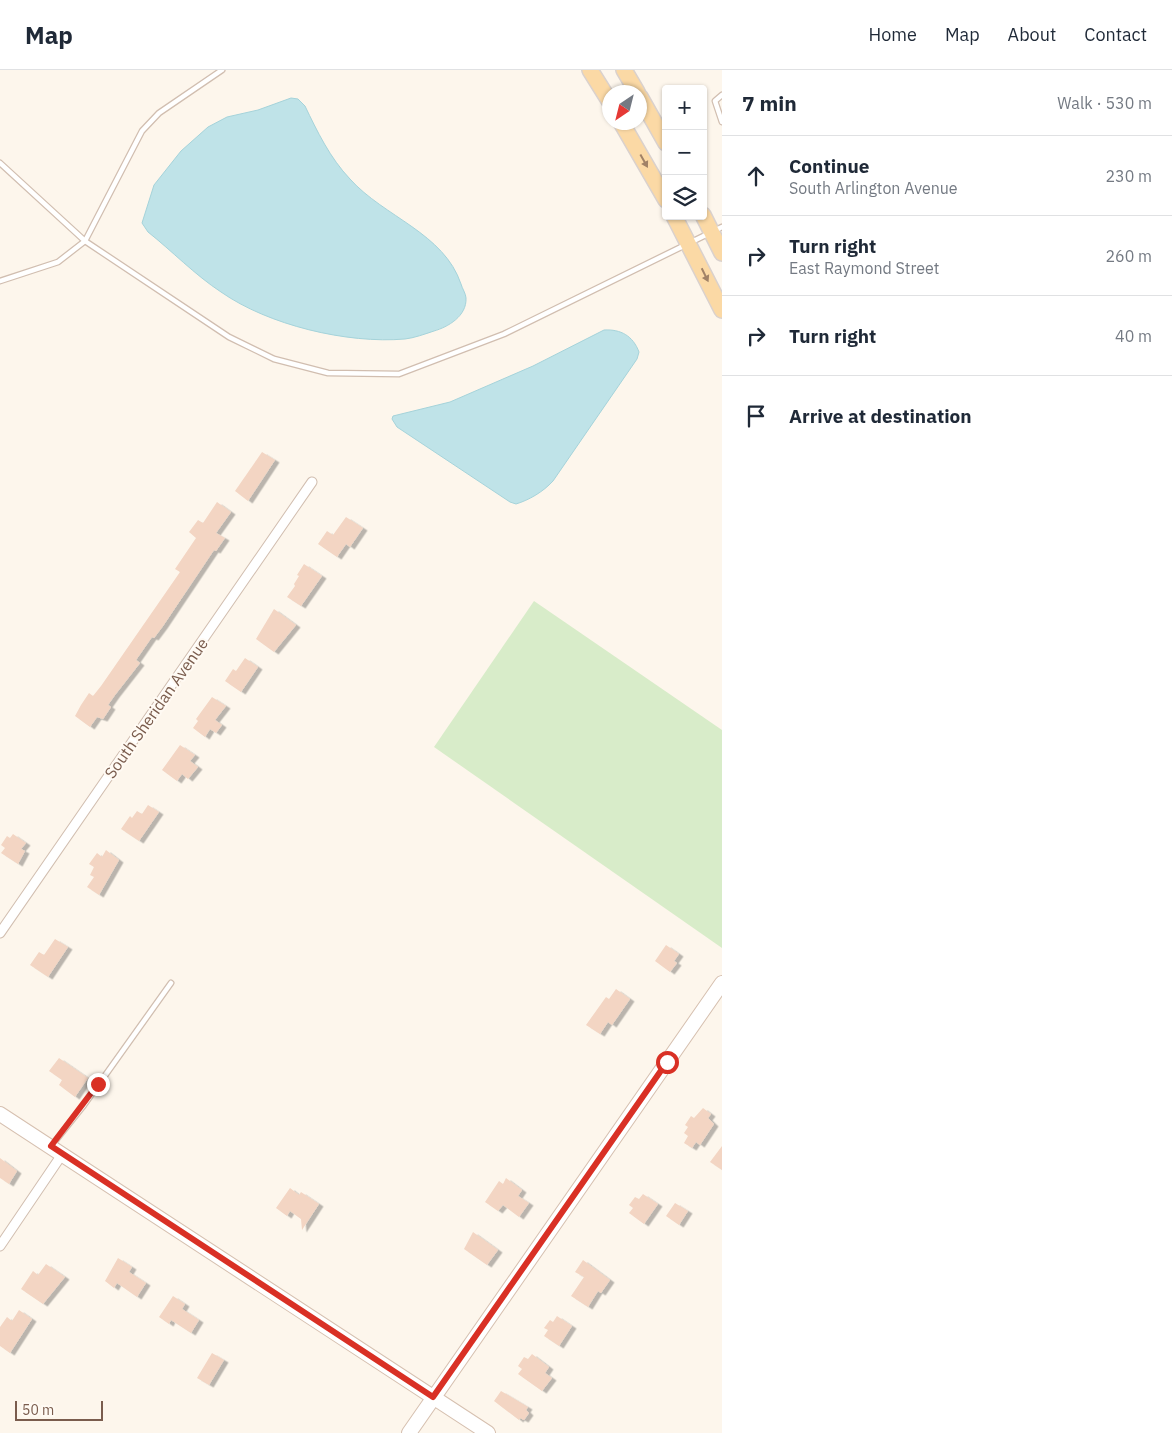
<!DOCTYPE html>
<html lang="en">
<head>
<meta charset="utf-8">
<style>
  body { margin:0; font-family:"IBM Plex Sans",sans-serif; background:#f2f2f3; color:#1f2937 }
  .controls { position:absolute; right:15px; top:15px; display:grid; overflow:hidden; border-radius:5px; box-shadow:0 1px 4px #0004 }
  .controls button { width:45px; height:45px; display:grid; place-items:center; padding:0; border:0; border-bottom:1px solid #e0e1e3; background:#fff; color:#1f2937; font:25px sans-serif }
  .compass { position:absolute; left:602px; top:15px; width:45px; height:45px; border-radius:50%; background:#fff; box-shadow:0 1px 4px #0004; rotate:215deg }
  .scale { position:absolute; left:15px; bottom:12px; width:88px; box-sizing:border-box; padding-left:5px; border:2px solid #7a5c4d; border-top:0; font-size:14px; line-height:18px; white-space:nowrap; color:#7a5c4d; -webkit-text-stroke:4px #fffaf3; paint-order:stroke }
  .stop { position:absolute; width:15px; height:15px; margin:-11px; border:4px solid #d93025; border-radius:50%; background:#fff }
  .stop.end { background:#d93025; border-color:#fff; box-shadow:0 1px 5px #0008 }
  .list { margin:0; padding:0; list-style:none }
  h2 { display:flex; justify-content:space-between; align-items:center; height:65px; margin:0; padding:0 20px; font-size:21px }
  h2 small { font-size:16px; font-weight:400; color:#747a83 }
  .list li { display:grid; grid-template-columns:32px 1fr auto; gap:15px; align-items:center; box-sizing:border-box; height:80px; padding:0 20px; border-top:1px solid #e0e1e3 }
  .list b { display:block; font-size:19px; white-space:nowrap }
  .list p { margin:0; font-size:16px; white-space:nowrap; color:#747a83 }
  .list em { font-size:16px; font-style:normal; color:#747a83 }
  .icon { flex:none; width:28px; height:28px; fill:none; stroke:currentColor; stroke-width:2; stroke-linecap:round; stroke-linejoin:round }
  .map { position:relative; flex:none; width:722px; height:1363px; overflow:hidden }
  header { display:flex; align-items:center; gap:30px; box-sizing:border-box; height:70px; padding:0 25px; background:#fff; border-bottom:1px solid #e0e1e3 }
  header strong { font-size:24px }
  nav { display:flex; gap:28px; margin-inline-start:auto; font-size:18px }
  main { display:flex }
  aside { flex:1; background:#fff }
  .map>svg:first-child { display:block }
  .green { fill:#d8ecc9 }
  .water { fill:#bfe3e8; stroke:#a5d3da }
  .building { fill:#f3d5c3; filter:url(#shadow) }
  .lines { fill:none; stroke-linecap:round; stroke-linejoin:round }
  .service-casing { stroke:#d1beb0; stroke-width:7 }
  .minor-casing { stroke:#d1beb0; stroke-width:11 }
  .secondary-casing { stroke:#d6c0b0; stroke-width:16 }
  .primary-casing { stroke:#dad1cd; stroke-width:18 }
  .service { stroke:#fff; stroke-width:4.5 }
  .minor { stroke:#fff; stroke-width:9 }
  .secondary { stroke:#fff; stroke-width:14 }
  .primary { stroke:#fbd9a5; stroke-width:15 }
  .oneway { fill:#a18267 }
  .route { stroke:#d93025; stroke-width:6 }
  .labels { text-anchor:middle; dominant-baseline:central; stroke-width:4; stroke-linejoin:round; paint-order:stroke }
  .street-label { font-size:16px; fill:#7a5c4d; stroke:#fffaf3 }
</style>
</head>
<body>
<header>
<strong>Map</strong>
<nav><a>Home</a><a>Map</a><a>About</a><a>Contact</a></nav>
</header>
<main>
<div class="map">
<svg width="722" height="1363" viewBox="0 0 722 1363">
  <defs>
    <filter id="shadow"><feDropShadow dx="4.5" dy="2.5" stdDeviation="0" flood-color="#0004"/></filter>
  </defs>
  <rect width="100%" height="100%" fill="#fdf6ec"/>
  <!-- green -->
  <polygon class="green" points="534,531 722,660 722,878 434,677"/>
  <!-- water -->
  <g class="water">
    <path d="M291,28l7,1 7,7c12,25 25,52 45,73 34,38 94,54 111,105 1,4 5,10 5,14 1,18 -18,29 -32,33 -9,3 -20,7 -29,8 -58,5 -137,-14 -184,-47 -26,-17 -49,-41 -73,-60l-6,-9 12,-38 27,-34 27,-24 19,-10 31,-7z"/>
    <path d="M604,260c17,-1 29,6 35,22l-2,7 -84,122c-10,11 -24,19 -37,23l-6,-2 -113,-75 -5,-8 1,-3 57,-14 83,-36z"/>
  </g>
  <!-- building -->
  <g class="building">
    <polygon points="262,382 275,390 248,431 235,421"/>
    <polygon points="217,432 231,442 216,463 225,468 216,481 214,480 163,556 154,568 152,567 136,590 140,593 115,625 108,635 111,637 103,649 97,647 90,657 75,646 81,635 89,623 93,626 101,616 180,502 175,499 196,468 189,462 198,450 203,453"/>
    <polygon points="346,447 363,458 350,477 346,474 337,487 318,474 327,461 333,465"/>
    <polygon points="304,494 322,506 301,536 287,527 295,516 294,514 299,506 297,505"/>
    <polygon points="274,539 296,555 274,582 256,569"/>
    <polygon points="245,588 258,597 241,622 225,611 233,599 236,601"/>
    <polygon points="212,627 226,636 215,650 222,655 216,663 210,659 205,667 193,658 198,651 196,649"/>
    <polygon points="180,675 195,685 190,691 198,697 188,709 182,704 177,711 162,700"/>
    <polygon points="148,735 159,742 139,771 121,759 130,746 132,748 137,741 142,744"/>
    <polygon points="13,764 26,773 21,779 25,781 18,794 1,783 5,778 1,775 7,766 10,768"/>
    <polygon points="106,780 119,790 99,825 87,817 94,807 90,805 94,797 89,794 97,783 102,787"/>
    <polygon points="55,869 68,877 48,907 30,895 39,882 44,885"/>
    <polygon points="666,875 679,884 674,891 677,893 670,902 655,891"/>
    <polygon points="616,919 630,929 612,955 608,952 600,964 586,955 606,927 609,929"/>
    <polygon points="59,988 88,1008 75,1027 59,1015 62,1010 49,1001"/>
    <polygon points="703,1038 711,1044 708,1048 714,1054 700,1075 696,1072 692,1078 684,1073 688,1066 684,1063 688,1057 685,1055 691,1046 694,1048"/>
    <polygon points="722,1076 722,1100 710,1092"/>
    <polygon points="0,1088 17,1101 9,1114 0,1108"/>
    <polygon points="506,1108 522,1120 518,1126 529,1133 519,1147 503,1135 498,1141 485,1132 499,1111 503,1114"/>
    <polygon points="290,1118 299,1125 301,1122 319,1134 302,1160 301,1149 290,1141 287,1146 276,1138"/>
    <polygon points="643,1124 658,1134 644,1154 629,1143 633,1138 629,1135 635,1127 639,1129"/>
    <polygon points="675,1133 688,1141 679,1155 666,1146"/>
    <polygon points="473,1162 498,1180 487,1195 464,1179"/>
    <polygon points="118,1188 132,1197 129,1202 146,1213 137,1227 117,1213 114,1218 105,1211"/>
    <polygon points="583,1190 610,1210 601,1223 598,1221 588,1237 571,1226 584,1207 575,1202"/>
    <polygon points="46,1194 65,1207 43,1234 21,1219 33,1201 38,1205"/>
    <polygon points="173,1226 185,1234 182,1239 199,1250 191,1263 171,1250 169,1254 159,1247"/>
    <polygon points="19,1240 32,1249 10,1283 0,1276 0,1257 7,1247 12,1251"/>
    <polygon points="557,1246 572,1256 559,1276 544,1266 548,1260 544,1258 550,1250 553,1252"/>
    <polygon points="212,1283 224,1290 209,1315 197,1308"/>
    <polygon points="532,1284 549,1297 545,1303 552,1308 542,1321 518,1304 522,1299 518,1296 524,1287 528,1289"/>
    <polygon points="501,1321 528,1337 526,1340 529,1343 524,1350 520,1348 519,1350 494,1331"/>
  </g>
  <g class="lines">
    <!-- service casing -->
    <g class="service-casing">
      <g id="service">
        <polyline points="722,25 715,31 722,52"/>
        <polyline points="0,93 85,171 229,267 274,289 328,303 399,304 504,264 722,157"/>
        <polyline points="0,211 58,192 85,171 142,61 159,43 222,0"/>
        <polyline points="52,1075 84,1035 171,913"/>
      </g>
    </g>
    <!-- minor casing -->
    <g class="minor-casing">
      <g id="minor">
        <polyline points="0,863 312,412"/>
        <polyline points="0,1176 63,1083"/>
      </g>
    </g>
    <!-- secondary casing -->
    <g class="secondary-casing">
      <g id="secondary">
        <polyline points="0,1044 488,1363"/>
        <polyline points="409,1363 722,913"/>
      </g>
    </g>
    <!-- primary casing -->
    <g class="primary-casing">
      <g id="primary">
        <polyline points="590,0 610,32"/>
        <polyline points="624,0 637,22"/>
        <polyline points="640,27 666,73"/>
        <polyline points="621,52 666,130"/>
        <polyline points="703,145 722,183"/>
        <polyline points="674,146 722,240"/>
      </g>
    </g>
    <!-- service -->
    <use href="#service" class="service"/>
    <!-- minor -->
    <use href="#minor" class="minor"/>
    <!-- secondary -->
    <use href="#secondary" class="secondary"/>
    <!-- primary -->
    <use href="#primary" class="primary"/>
  </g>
  <!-- one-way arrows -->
  <defs><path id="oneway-solid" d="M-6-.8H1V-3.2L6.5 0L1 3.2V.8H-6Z" transform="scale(1.25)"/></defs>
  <g class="oneway">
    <use href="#oneway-solid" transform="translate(644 91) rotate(61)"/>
    <use href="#oneway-solid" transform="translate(705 205) rotate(64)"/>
  </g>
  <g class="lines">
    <!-- route -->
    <polyline class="route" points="98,1014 51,1076 433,1327 667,992"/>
  </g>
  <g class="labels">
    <!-- street labels -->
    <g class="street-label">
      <text transform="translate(156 638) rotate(-55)">South Sheridan Avenue</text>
    </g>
  </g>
</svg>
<div class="controls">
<button>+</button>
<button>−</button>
<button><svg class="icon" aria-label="layers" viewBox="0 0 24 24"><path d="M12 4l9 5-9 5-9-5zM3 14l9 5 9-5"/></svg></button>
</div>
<svg class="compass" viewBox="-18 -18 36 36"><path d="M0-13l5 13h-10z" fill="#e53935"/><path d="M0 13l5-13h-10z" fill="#747a83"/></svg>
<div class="scale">50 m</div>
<div class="stop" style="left:667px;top:992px"></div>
<div class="stop end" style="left:98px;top:1014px"></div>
</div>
<aside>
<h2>7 min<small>Walk · 530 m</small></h2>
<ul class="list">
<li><svg class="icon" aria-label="ahead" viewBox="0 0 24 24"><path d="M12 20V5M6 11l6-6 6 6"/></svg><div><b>Continue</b><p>South Arlington Avenue</p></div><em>230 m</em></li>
<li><svg class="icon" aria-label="right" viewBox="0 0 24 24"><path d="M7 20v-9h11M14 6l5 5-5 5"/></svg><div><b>Turn right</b><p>East Raymond Street</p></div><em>260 m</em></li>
<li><svg class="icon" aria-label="right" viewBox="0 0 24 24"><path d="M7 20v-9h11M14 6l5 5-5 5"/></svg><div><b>Turn right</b></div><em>40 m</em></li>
<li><svg class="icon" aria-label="arrive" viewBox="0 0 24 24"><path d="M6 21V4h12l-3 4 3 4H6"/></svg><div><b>Arrive at destination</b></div></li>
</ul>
</aside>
</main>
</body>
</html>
